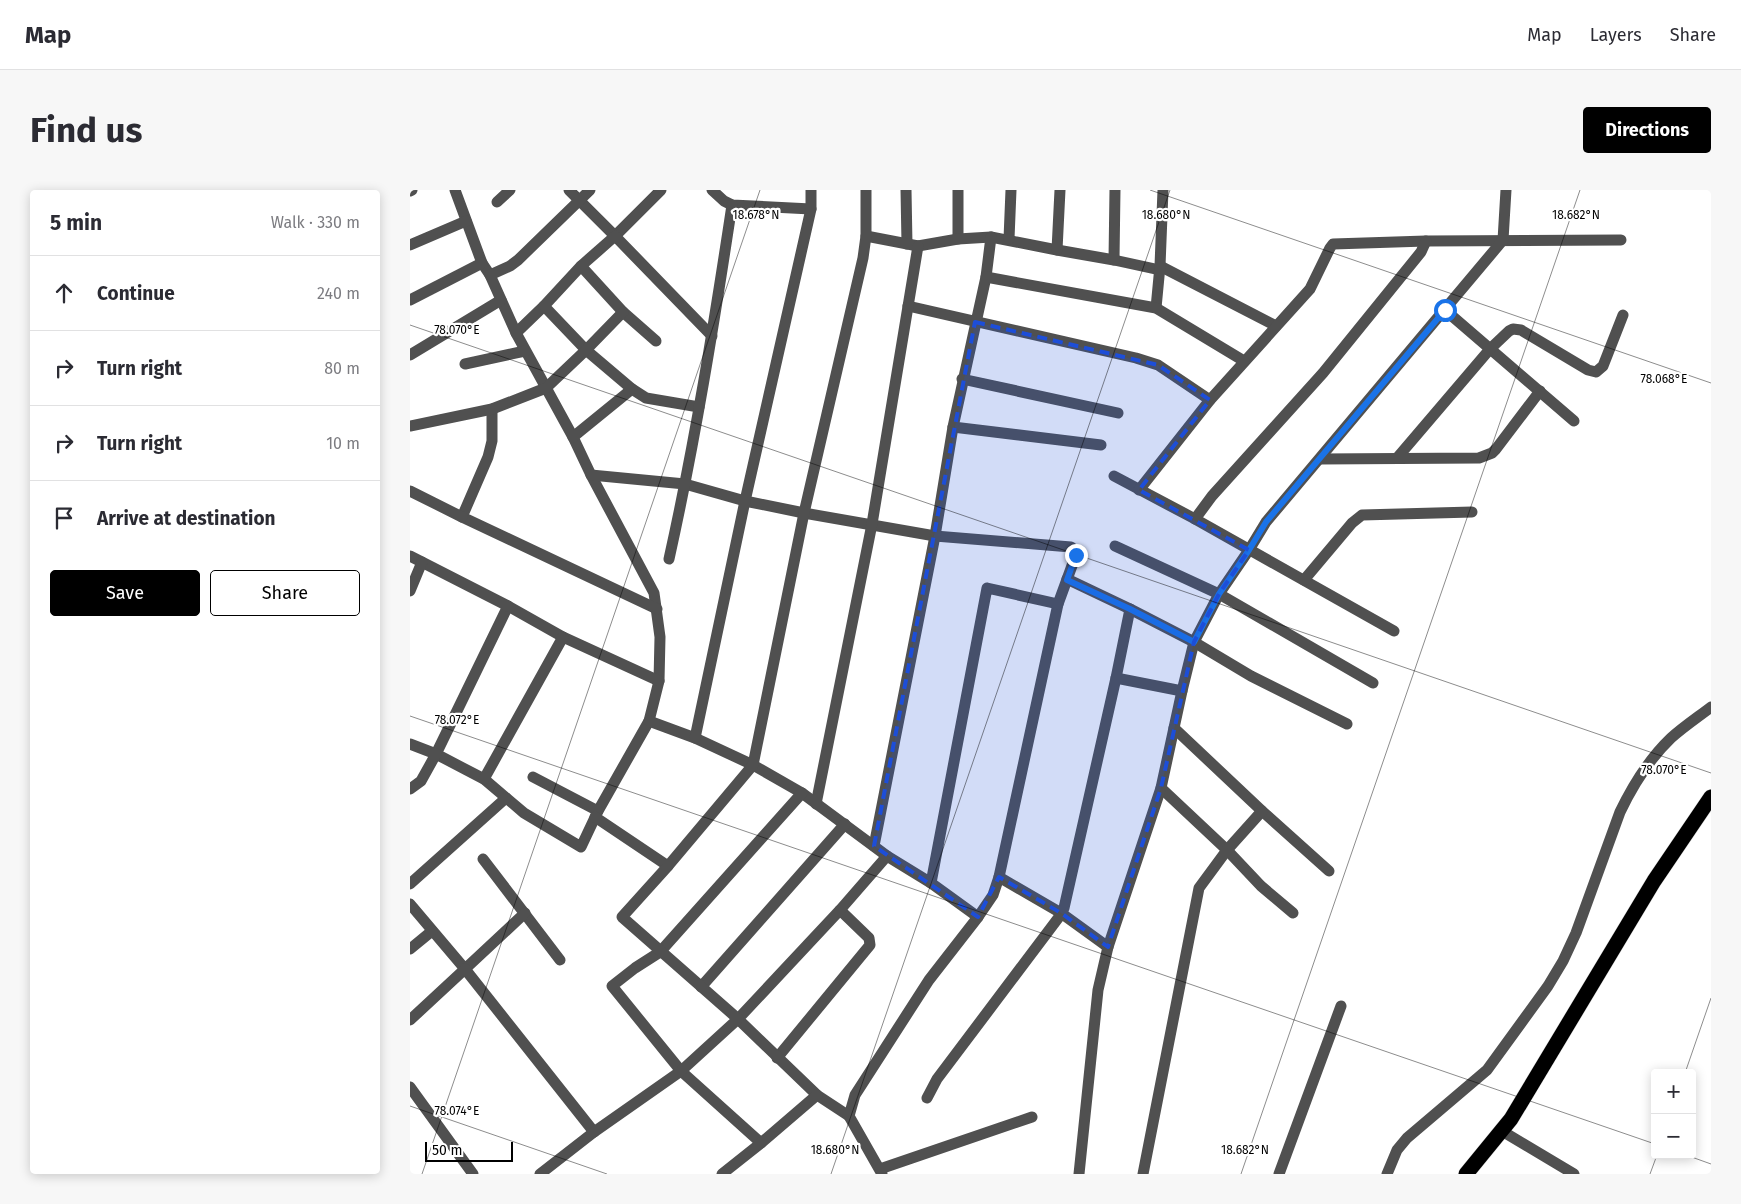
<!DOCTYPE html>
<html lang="en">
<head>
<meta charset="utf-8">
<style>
  body { margin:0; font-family:"Fira Sans",sans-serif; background:#f7f7f7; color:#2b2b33 }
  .controls { position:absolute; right:15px; bottom:15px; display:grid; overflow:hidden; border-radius:5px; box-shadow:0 2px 12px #0003 }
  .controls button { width:45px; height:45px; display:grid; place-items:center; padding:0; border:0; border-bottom:1px solid #e1e1e2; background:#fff; color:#2b2b33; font:25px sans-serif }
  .scale { position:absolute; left:15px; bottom:12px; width:88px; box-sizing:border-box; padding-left:5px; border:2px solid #000; border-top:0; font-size:14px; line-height:18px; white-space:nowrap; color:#000; -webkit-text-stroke:4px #fff; paint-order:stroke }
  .stop { position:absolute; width:15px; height:15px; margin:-11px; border:4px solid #1a73e8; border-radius:50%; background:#fff }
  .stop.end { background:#1a73e8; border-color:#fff; box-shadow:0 1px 5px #0008 }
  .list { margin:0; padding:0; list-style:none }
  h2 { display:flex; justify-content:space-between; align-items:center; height:65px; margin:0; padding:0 20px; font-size:21px }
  h2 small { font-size:16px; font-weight:400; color:#7c7c81 }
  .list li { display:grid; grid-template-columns:32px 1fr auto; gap:15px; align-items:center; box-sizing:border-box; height:75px; padding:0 20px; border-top:1px solid #e1e1e2 }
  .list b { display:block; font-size:19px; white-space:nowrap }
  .list em { font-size:16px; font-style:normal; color:#7c7c81 }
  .actions { display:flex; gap:10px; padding:15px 20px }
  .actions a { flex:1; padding:11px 0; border:1px solid #000; border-radius:5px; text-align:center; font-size:18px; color:#000 }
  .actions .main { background:#000; color:#fff }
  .icon { flex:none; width:28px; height:28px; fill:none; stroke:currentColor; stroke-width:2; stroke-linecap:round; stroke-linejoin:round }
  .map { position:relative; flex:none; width:1301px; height:984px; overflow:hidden; border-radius:5px }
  header { display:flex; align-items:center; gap:30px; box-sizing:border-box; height:70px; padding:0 25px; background:#fff; border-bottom:1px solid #e1e1e2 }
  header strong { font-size:24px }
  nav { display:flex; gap:28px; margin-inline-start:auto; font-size:18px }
  .intro { display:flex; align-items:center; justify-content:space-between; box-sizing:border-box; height:120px; padding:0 30px }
  h1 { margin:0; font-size:35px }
  .button { padding:12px 22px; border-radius:5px; background:#000; color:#fff; font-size:18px; font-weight:700 }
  main { display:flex; gap:30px; padding:0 30px }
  aside { flex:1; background:#fff; border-radius:5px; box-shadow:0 2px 12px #0003 }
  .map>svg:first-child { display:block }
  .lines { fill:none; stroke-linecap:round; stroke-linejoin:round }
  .highway-casing { stroke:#dbdbdb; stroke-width:16 }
  .minor { stroke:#505050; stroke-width:11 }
  .highway { stroke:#000; stroke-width:15 }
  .route { stroke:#1a73e8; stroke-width:6 }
  .marked { fill:#1d4ed8; fill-opacity:0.2; stroke:#1d4ed8; stroke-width:4; stroke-dasharray:10 6; stroke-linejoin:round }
  .ticks { fill:none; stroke:#000; stroke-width:1; stroke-opacity:0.45 }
  .ticks-label { font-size:12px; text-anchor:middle; fill:#000; stroke:#fff; stroke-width:4.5; stroke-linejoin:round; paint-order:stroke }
</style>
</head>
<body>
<header>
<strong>Map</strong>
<nav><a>Map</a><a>Layers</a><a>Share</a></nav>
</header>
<div class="intro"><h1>Find us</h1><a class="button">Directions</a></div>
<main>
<aside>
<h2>5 min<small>Walk · 330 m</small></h2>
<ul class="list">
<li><svg class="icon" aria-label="ahead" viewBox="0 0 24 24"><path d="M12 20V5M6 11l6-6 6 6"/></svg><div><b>Continue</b></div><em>240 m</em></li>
<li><svg class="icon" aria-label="right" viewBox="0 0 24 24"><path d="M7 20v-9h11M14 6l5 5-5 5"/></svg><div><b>Turn right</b></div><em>80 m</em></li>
<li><svg class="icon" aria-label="right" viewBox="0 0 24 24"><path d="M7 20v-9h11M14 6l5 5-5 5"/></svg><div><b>Turn right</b></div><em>10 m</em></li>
<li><svg class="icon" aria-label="arrive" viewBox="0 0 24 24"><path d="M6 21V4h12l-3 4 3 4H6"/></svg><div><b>Arrive at destination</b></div></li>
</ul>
<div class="actions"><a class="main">Save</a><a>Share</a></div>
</aside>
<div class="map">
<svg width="1301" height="984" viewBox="0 0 1301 984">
  <rect width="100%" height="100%" fill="#fff"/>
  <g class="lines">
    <!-- highway casing -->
    <g class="highway-casing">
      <polyline id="highway" points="1056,984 1101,929 1244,691 1301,607"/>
    </g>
    <!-- minor -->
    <g class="minor">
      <polyline points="45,0 72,73 80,85 106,143 163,247 181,285 244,403 250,447 249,491 239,531 188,621 171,657 114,623 74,589 26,564 98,416"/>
      <polyline points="159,0 205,46 251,0"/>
      <polyline points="302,0 314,11 322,15 401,19"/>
      <polyline points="496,0 497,54"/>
      <polyline points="548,0 548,49"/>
      <polyline points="0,1 2,0"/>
      <polyline points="87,12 100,0"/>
      <polyline points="456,46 508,56 548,49 581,47 647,60 704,70 750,80"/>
      <polyline points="599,49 601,0"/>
      <polyline points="0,55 56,31"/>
      <polyline points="647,60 650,0"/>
      <polyline points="704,70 705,0"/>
      <polyline points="171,76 213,122 246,151"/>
      <polyline points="750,76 866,136"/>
      <polyline points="80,85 100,76 108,70 180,0"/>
      <polyline points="576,87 581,47"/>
      <polyline points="0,110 72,73"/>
      <polyline points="498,116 726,168 748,175 800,210"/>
      <polyline points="746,118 750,76 753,0"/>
      <polyline points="1035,120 1164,231"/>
      <polyline points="106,143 134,116"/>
      <polyline points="0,165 91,110"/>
      <polyline points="55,174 115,161"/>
      <polyline points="552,189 708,223"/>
      <polyline points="289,217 236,208 222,199 176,160 134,116 171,76 205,46 302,146"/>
      <polyline points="82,219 82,251 78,267 52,327 247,419"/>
      <polyline points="0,236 82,219 136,198 176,160 213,122"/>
      <polyline points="543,237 691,255"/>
      <polyline points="163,247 222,199"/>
      <polyline points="987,268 1080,159 1099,141 1103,139 1111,140 1178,180 1186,182 1193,176 1213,125"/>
      <polyline points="910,269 1069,268 1082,263 1086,259 1130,201"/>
      <polyline points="181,285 275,294 335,311 394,323 525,346 661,357 667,362 648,414 589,687 583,705 568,727 519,790 445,905 439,926 472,984"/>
      <polyline points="704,286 785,329 984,441"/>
      <polyline points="729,300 800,210 900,99 920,58 923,54 1016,51 1211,50"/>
      <polyline points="0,301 52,327"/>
      <polyline points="785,329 802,306 913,183 1011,62 1016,51"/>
      <polyline points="705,356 809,404 963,493"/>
      <polyline points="0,366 98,416 153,447 249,491"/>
      <path d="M259,369c26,-117 45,-235 63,-354"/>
      <polyline points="657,389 720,419 784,452 841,486 937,534"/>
      <polyline points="894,390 942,333 952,325 1062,322"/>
      <polyline points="0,401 12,372"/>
      <polyline points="706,488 772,501"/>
      <polyline points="239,531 285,548 343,575 392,603 477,666 521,693"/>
      <polyline points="764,538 852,621 919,681"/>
      <polyline points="285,548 335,311 401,19 401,0"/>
      <polyline points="0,554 26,564 11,591 0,599"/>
      <polyline points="123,587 188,621"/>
      <polyline points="74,589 153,447"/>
      <polyline points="751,598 817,660 851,696 883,723"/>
      <polyline points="406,614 462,334 508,56"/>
      <polyline points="185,627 258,676"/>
      <polyline points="464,656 525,346 543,237 576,87 746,118 834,171"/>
      <polyline points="73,669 150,770"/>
      <polyline points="589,687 651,723 698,757"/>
      <polyline points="0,694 96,608"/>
      <polyline points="0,714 55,779 115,723"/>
      <polyline points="568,727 521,693 577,398 648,414"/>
      <polyline points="0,759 22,741"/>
      <polyline points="291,797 435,634"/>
      <polyline points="0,830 55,779 184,942"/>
      <polyline points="367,868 460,755 459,748 430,720"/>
      <polyline points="0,897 63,984"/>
      <polyline points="517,908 527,889 649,727 654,718 706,488 720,419"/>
      <polyline points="439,926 407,905 328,829 430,720 477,666"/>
      <polyline points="1092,941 1164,984"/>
      <polyline points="351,953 271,881 202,796 225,778 250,762 392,603"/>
      <polyline points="470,979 622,927"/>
      <polyline points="130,984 184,942 271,881 328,829 212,727 258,676 343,575 394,323 453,68 456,46 456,0"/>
      <polyline points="312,984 351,953 407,905"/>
      <polyline points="669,984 688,800 698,757 751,598 772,501 784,452 809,404 839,360 856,332 1093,50 1096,0"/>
      <polyline points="733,984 789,698 817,660 852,621"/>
      <polyline points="869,984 931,816"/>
      <path d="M977,984l10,-24 10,-12 80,-68 61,-84 15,-25 13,-28 44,-121c13,-27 29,-53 51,-74 12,-11 27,-21 40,-31"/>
    </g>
    <!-- highway -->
    <use href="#highway" class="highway"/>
  </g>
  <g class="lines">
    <!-- route -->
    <polyline class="route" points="666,365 657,390 720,419 784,452 809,404 839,360 856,332 1035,120"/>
  </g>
  <!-- marked area -->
  <path class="marked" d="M565,132l183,43 52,35 -71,90 110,60 -30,44 -25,48 -33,146 -53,159 -47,-34 -62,-36 -21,40 -104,-71z"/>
  <!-- ticks -->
  <path class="ticks" d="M740,0l561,193M0,135l1301,448M0,526l1245,428M1275,883l26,-75M0,916l197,68M1276,965l25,9M12,984l338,-984M421,984l339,-984M831,984l339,-984M1240,984l7,-19"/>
  <g class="ticks-label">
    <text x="346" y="29">18.678°N</text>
    <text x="756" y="29">18.680°N</text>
    <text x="1166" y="29">18.682°N</text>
    <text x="47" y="144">78.070°E</text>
    <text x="1254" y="193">78.068°E</text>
    <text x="47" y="534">78.072°E</text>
    <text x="1254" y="584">78.070°E</text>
    <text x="47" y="925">78.074°E</text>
    <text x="425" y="964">18.680°N</text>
    <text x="835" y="964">18.682°N</text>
  </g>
</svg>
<div class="controls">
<button>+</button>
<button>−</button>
</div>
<div class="scale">50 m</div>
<div class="stop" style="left:1035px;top:120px"></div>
<div class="stop end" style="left:666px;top:365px"></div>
</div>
</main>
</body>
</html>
